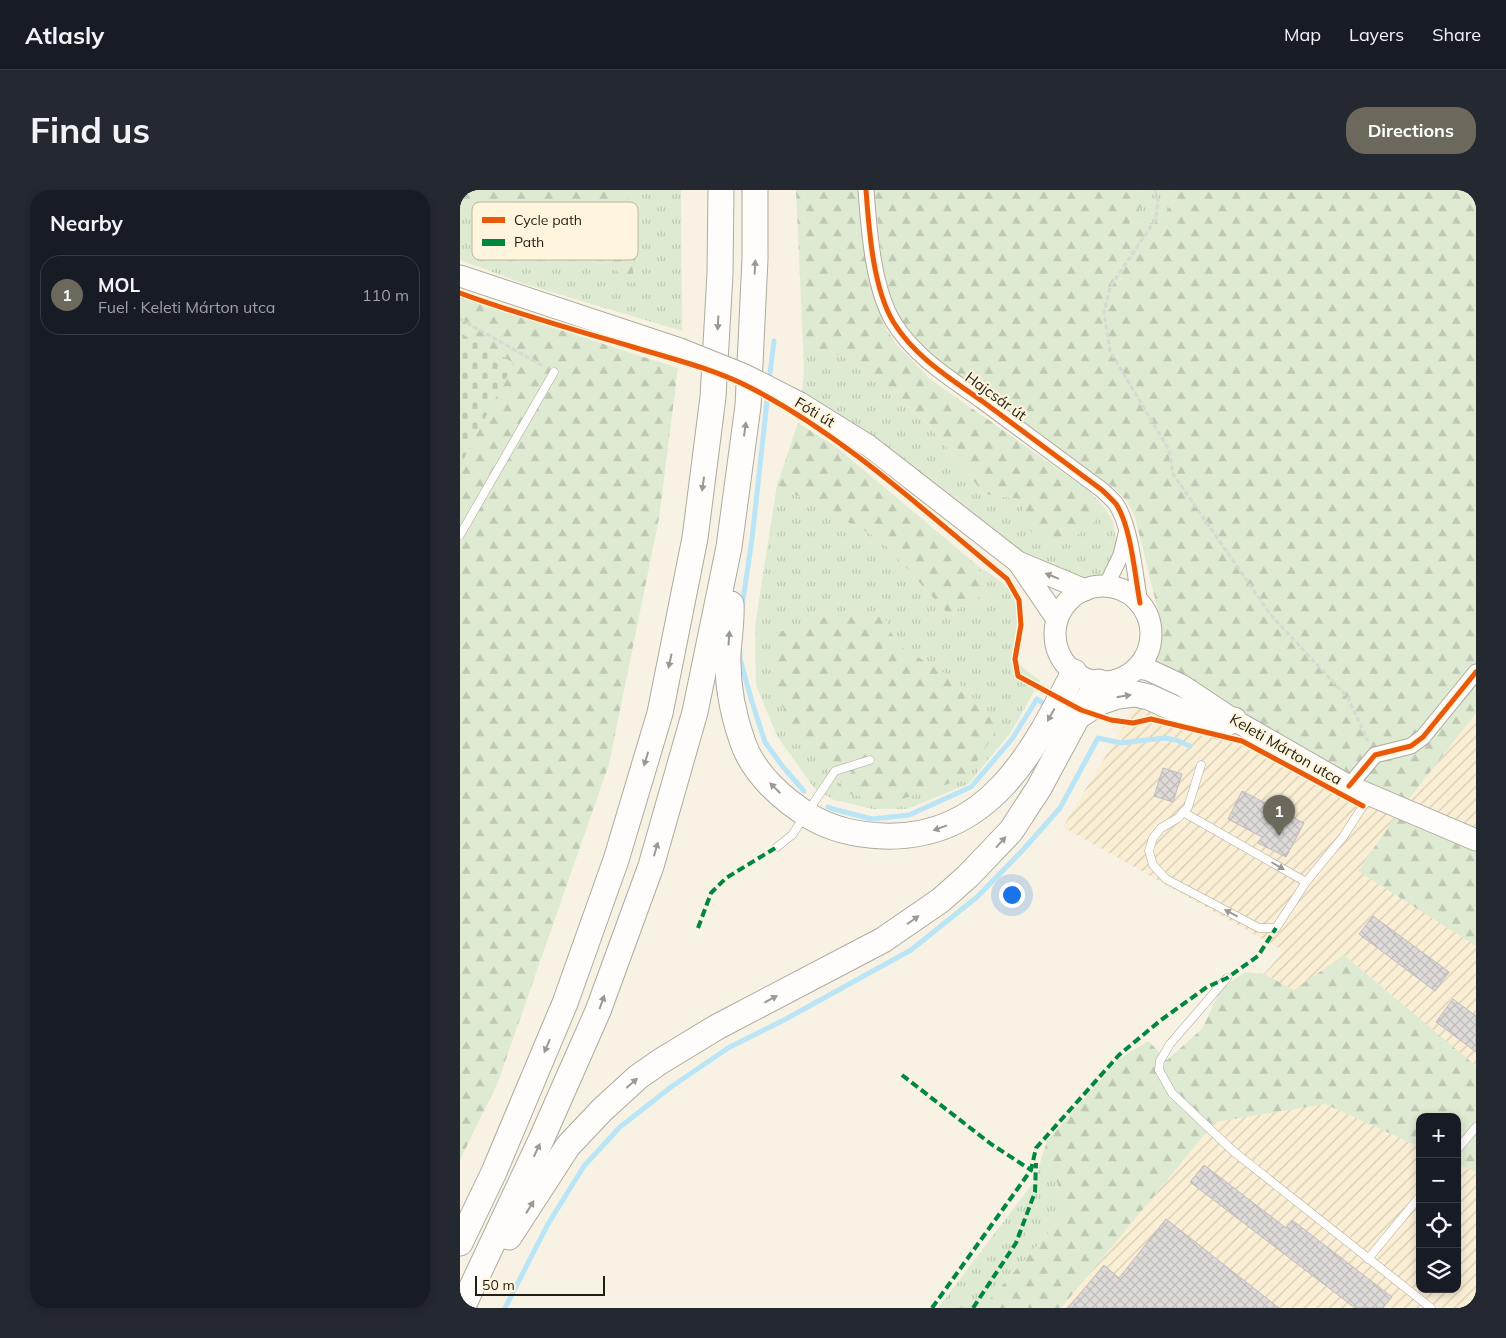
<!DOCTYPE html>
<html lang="en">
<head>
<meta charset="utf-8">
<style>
  body { margin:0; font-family:Mulish,sans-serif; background:#242831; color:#f1f3f6 }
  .controls { position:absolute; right:15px; bottom:15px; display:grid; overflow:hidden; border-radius:10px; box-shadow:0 2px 8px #0003 }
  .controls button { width:45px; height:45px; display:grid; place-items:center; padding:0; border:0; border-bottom:1px solid #363941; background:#171b24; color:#f1f3f6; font:25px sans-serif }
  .scale { position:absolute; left:15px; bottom:12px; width:130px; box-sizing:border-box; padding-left:5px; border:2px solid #231e13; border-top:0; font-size:14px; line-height:18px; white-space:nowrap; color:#231e13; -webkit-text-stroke:4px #fff5dc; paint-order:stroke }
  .you { position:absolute; left:551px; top:704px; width:18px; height:18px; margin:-12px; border:4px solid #fff; border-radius:50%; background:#1a73e8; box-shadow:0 0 0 8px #1a73e833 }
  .badge { display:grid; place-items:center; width:32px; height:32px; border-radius:50%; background:#6d685c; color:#fff; font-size:16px; font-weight:700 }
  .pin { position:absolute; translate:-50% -41px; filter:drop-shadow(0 1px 2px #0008) }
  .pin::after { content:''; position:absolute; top:26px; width:18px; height:15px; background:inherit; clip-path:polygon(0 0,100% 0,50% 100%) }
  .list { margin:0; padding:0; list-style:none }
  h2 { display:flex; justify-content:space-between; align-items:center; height:65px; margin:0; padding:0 20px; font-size:21px }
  h2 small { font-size:16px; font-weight:400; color:#9ea1a6 }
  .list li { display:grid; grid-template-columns:32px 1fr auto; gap:15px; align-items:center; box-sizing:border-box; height:80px; margin:0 10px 10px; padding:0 10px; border:1px solid #363941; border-radius:20px }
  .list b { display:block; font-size:19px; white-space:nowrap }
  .list p { margin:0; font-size:16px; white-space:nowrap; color:#9ea1a6 }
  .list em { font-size:16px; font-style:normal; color:#9ea1a6 }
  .icon { flex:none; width:28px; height:28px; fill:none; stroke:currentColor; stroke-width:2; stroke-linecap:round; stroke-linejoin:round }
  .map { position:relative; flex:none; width:1016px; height:1118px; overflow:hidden; border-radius:20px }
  header { display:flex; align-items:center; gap:30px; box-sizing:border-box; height:70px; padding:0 25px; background:#171b24; border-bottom:1px solid #363941 }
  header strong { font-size:24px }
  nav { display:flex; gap:28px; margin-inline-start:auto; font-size:18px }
  .intro { display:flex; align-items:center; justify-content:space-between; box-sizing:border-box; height:120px; padding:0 30px }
  h1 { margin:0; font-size:35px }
  .button { padding:12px 22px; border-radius:20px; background:#6d685c; color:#fff; font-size:18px; font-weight:700 }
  main { display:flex; gap:30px; padding:0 30px }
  aside { flex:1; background:#171b24; border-radius:20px; box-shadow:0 2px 8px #0003 }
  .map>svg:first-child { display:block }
  .industrial { fill:url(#industrial-furrows) }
  .grass { fill:url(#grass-tufts) }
  .forest { fill:url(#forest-firs) }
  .cemetery { fill:url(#cemetery-stones) }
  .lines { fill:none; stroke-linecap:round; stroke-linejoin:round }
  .stream { stroke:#bae5f6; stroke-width:5 }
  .building { fill:url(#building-cross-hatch); stroke:#c1bcbc }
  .service-casing { stroke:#aeaa9f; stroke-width:9 }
  .minor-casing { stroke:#aeaa9f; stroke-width:17 }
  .secondary-casing { stroke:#aeaa9f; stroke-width:23 }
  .trunk-casing { stroke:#aeaa9f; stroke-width:27 }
  .path { stroke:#d9d8d4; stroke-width:3; stroke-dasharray:5 2.5; stroke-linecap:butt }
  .service { stroke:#fefdfb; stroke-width:8 }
  .minor { stroke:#fefdfb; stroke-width:15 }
  .secondary { stroke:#fefdfb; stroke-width:21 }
  .trunk { stroke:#fefdfb; stroke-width:25 }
  .secondary-bridge-casing { stroke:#aeaa9f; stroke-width:23; stroke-linecap:butt }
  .secondary-bridge { stroke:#fefdfb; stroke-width:21 }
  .quiet { stroke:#00873e; stroke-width:4; stroke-dasharray:8 4; stroke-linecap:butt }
  .cycleway-casing { stroke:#fff5dc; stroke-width:8 }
  .cycleway { stroke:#e8590c; stroke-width:5 }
  .oneway { fill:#9b9993 }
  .labels { text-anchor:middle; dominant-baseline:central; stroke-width:4.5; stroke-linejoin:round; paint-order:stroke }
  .street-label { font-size:15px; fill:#231e13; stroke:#fff5dc }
  .key { fill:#fff5dc; stroke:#bdb4a0; stroke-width:1 }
  .key-label { font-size:14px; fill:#231e13 }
</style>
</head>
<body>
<header>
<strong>Atlasly</strong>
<nav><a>Map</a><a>Layers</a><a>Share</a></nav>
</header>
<div class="intro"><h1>Find us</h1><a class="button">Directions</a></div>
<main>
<aside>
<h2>Nearby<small></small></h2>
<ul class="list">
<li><span class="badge">1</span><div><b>MOL</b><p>Fuel · Keleti Márton utca</p></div><em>110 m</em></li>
</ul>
</aside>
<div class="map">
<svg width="1016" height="1118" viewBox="0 0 1016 1118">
  <defs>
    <pattern id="industrial-furrows" width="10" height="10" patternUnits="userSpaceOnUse" patternTransform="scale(1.25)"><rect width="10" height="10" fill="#faefd4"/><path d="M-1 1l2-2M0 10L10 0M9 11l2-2" fill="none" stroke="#d6ccb5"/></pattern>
    <pattern id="grass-tufts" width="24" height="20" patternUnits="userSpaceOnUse" patternTransform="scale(1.25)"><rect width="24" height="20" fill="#deead1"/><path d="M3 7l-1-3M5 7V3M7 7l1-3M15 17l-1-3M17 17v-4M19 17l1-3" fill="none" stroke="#bec8b3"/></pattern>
    <pattern id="forest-firs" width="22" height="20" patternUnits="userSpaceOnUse" patternTransform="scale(1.25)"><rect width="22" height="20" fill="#deead1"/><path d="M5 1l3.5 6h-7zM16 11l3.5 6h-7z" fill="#bec8b3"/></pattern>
    <pattern id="cemetery-stones" width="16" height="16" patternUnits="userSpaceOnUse" patternTransform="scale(1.25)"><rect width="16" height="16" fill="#deead1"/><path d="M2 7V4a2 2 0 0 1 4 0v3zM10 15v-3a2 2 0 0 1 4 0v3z" fill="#bec8b3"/></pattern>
    <pattern id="building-cross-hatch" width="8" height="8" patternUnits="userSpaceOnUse" patternTransform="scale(1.25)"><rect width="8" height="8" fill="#dedad9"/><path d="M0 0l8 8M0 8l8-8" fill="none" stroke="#bebbb9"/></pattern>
  </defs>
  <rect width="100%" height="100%" fill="#f7f2e4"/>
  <!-- industrial -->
  <g class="industrial">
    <polygon points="700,475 945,614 1016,523 1016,876 884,765 834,800 804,784 824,761 603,637"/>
    <polygon points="865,914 960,957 960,1099 997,1099 997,974 1016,982 1016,1118 601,1118 755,932"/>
  </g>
  <!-- grass -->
  <g class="grass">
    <polygon points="0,0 221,0 222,141 65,94 0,70"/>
    <polygon points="677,0 714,0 717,8 697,33 669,34 682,13"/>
    <polygon points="343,155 385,167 467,233 524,304 559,309 636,330 644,317 653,331 656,351 653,373 646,382 634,391 613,390 563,364 416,249 342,202 344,182"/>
    <path d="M317,295l103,54 68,75 39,-21 -10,-28c14,10 33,20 39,37 8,20 -9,42 3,61 5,7 15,12 21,18l-29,51 -43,52 -61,25h-34l-39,-9 -20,-12 -37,-52 -21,-51 -1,-59z"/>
    <polygon points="580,973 591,976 608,1021 522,1118 478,1118 576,989"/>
  </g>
  <!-- forest -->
  <g class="forest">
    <polygon points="0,0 167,0 174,94 101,39 73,10 3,20 0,15"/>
    <polygon points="336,0 399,0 417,114 426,139 436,154 470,189 628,300 644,317 637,330 605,354 571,342 559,309 524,304 467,233 385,167 343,155"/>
    <polygon points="414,0 677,0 683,13 669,34 697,33 717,8 714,0 1016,0 1016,523 945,614 1016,648 1016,756 898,681 944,614 700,475 689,460 702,437 675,327 667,311 654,298 479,172 459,154 438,130 423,81"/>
    <polygon points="0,100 60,127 218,178 199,328 149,574 38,892 0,970"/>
    <polygon points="338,233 375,256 517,375 527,403 488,424 420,349 317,295"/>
    <polygon points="383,421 425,427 436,454 493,488 540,535 506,588 442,609 414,609 385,603 378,595 392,582 359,572 334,542 312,492 314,444"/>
    <polygon points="884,765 1016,876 1016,982 997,974 997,927 960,927 960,957 865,914 755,932 601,1118 522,1118 608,1021 591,976 580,973 587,951 659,869 688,851 707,870 742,839 761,799 785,782 804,784 834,800"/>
  </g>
  <!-- cemetery -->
  <polygon class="cemetery" points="0,143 54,173 0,276"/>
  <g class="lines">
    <!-- stream -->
    <g class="stream">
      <polyline points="309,191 314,151"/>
      <polyline points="282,417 292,349 308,202"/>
      <polyline points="280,460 280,469 292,512 305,552 323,577 344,601"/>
      <polyline points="368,617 373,619 412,629 449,625 511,597 552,549 577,509 584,514"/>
      <polyline points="45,1118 88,1034 124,976 160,937 211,897 268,858 324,830 451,760 517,707 562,661 600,618 638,548 661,553 704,548 716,550 730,556"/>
    </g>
  </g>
  <!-- building -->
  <g class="building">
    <polygon points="703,578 722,584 713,612 694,606"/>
    <polygon points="782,601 844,633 826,667 798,653 802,647 768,629"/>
    <polygon points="913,726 989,782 975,801 899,744"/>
    <polygon points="993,809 1016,826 1016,862 976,832"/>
    <polygon points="744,975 826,1038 832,1030 932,1107 923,1118 895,1118 730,992"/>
    <polygon points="706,1029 819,1118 608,1118 644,1075 659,1088"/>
  </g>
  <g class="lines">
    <!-- service casing -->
    <g class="service-casing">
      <g id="service">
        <polyline points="0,345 94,182"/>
        <polyline points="741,575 728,617 718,628 701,638 693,648 689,661 693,675 706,689 799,738 816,738 846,692 883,647 903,616 912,607"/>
        <polyline points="723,622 846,692"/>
        <polyline points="317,657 332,645 375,581 410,570"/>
        <polyline points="767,788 710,854 700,871 699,880 712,903 773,961 971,1118"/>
        <polyline points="997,960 1016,937"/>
        <polyline points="908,1069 960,1006"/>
      </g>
    </g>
    <!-- minor casing -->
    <g class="minor-casing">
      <g id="minor">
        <path d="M406,0c3,40 7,99 28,133 21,34 57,56 88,78 40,30 80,59 120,89 4,4 10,9 14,14 15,22 19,72 24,99"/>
        <polyline points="646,396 661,365 666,344"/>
        <polyline points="889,596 915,565 951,556 963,547 1016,482"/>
      </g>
    </g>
    <!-- secondary casing -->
    <g class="secondary-casing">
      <g id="secondary">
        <polyline points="0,86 220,159"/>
        <polyline points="340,213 409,256 558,372 597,429"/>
        <polyline points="558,372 625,400"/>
        <circle cx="643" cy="444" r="48"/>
        <polyline points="678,478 689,480 723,496 774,530 889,596 1016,650"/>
      </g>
    </g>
    <!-- trunk casing -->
    <g class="trunk-casing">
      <g id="trunk">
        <path d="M271,414c1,16 -2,33 -3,49 -1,30 5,62 15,90 11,31 40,57 68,74 22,13 46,18 72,19 105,4 150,-83 191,-164"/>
        <polyline points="620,525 640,512 658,506 675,504 689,507 731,526 759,536 774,530"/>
        <polyline points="49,1047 108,956 142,920 178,887 201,871 257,837 423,750 481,710 508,686 551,641 579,598 621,520 639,492"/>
        <polyline points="0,1053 34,982 105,813 156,670 200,523 235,348 253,207 260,84 261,0"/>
        <polyline points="2,1118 81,950 138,821 191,676 235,522 269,357 288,216 295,69 295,0"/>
      </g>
    </g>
    <!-- path -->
    <g class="path">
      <polyline points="695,0 698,9 696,29 650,97 644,123 650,161 709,260 713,284 810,424 888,508 908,551"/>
      <polyline points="0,129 85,177"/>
    </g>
    <!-- service -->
    <use href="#service" class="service"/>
    <!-- minor -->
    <use href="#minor" class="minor"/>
    <!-- secondary -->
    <use href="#secondary" class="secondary"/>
    <!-- trunk -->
    <use href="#trunk" class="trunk"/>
    <!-- secondary-bridge casing -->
    <g class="secondary-bridge-casing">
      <polyline id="secondary-bridge" points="220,159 285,185 340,213"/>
    </g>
    <!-- secondary-bridge -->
    <use href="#secondary-bridge" class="secondary-bridge"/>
    <!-- quiet -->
    <g class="quiet">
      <polyline points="238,738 251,703 266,688 317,657"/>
      <polyline points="442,885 531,954 571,980"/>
      <polyline points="472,1118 571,980 576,958 659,865 701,830 747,797 767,788 798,766 816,738"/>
      <polyline points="513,1118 556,1053 575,1002 576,973"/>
    </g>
    <!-- cycleway casing -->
    <g class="cycleway-casing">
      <g id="cycleway">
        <path d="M406,0c3,40 7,99 28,133 21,34 57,56 88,78 40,30 80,59 120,89 4,4 10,9 14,14 15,22 19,72 24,99"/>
        <path d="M0,103c57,21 115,37 173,54 40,12 81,22 118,41 95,49 174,124 256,191l12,21 2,25 -6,34 3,17 63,34 30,10 22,3 18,-4 91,22 121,65"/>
        <polyline points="889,596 915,565 951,556 963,547 1016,482"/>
      </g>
    </g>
    <!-- cycleway -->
    <use href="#cycleway" class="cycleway"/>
  </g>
  <!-- one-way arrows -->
  <defs><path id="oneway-solid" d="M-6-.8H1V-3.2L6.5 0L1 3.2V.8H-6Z" transform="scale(1.25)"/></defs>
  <g class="oneway">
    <use href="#oneway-solid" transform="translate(295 77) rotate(-87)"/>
    <use href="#oneway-solid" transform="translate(258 133) rotate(93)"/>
    <use href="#oneway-solid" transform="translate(285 239) rotate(-82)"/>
    <use href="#oneway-solid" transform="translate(243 294) rotate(98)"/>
    <use href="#oneway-solid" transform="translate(592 386) rotate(-158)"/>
    <use href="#oneway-solid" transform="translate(269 448) rotate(-86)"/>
    <use href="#oneway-solid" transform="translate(210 471) rotate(102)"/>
    <use href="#oneway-solid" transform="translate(664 506) rotate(-9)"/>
    <use href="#oneway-solid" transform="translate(591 525) rotate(119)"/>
    <use href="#oneway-solid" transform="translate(186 569) rotate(107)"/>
    <use href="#oneway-solid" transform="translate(315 598) rotate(-136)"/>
    <use href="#oneway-solid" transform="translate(480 638) rotate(160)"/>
    <use href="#oneway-solid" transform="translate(541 652) rotate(-48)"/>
    <use href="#oneway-solid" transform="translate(196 659) rotate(-74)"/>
    <use href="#oneway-solid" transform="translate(818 676) rotate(30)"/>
    <use href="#oneway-solid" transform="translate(771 723) rotate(-152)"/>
    <use href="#oneway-solid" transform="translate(453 730) rotate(-35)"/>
    <use href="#oneway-solid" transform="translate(311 809) rotate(-28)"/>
    <use href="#oneway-solid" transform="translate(142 812) rotate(-70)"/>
    <use href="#oneway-solid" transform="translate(87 856) rotate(113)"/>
    <use href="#oneway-solid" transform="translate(172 893) rotate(-41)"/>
    <use href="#oneway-solid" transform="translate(77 960) rotate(-65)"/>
    <use href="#oneway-solid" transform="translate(70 1017) rotate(-58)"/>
  </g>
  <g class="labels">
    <!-- street labels -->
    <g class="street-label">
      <text transform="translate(536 206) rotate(36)">Hajcsár út</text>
      <text transform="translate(355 222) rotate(31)">Fóti út</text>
      <text transform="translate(826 559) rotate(30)">Keleti Márton utca</text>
    </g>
  </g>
  <!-- legend -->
  <rect x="12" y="12" width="166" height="58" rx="8" class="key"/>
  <rect x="22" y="27" width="23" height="6" fill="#e8590c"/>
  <rect x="22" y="49" width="23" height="7" fill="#00873e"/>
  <g class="key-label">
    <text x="54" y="35">Cycle path</text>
    <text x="54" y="57">Path</text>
  </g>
</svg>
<div class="controls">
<button>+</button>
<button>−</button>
<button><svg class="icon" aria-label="locate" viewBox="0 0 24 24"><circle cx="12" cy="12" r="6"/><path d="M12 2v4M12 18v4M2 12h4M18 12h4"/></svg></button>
<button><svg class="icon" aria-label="layers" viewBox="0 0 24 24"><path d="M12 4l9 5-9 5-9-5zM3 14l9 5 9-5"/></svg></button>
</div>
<div class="scale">50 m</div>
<div class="you"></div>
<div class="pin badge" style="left:819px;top:646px">1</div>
</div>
</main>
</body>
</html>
